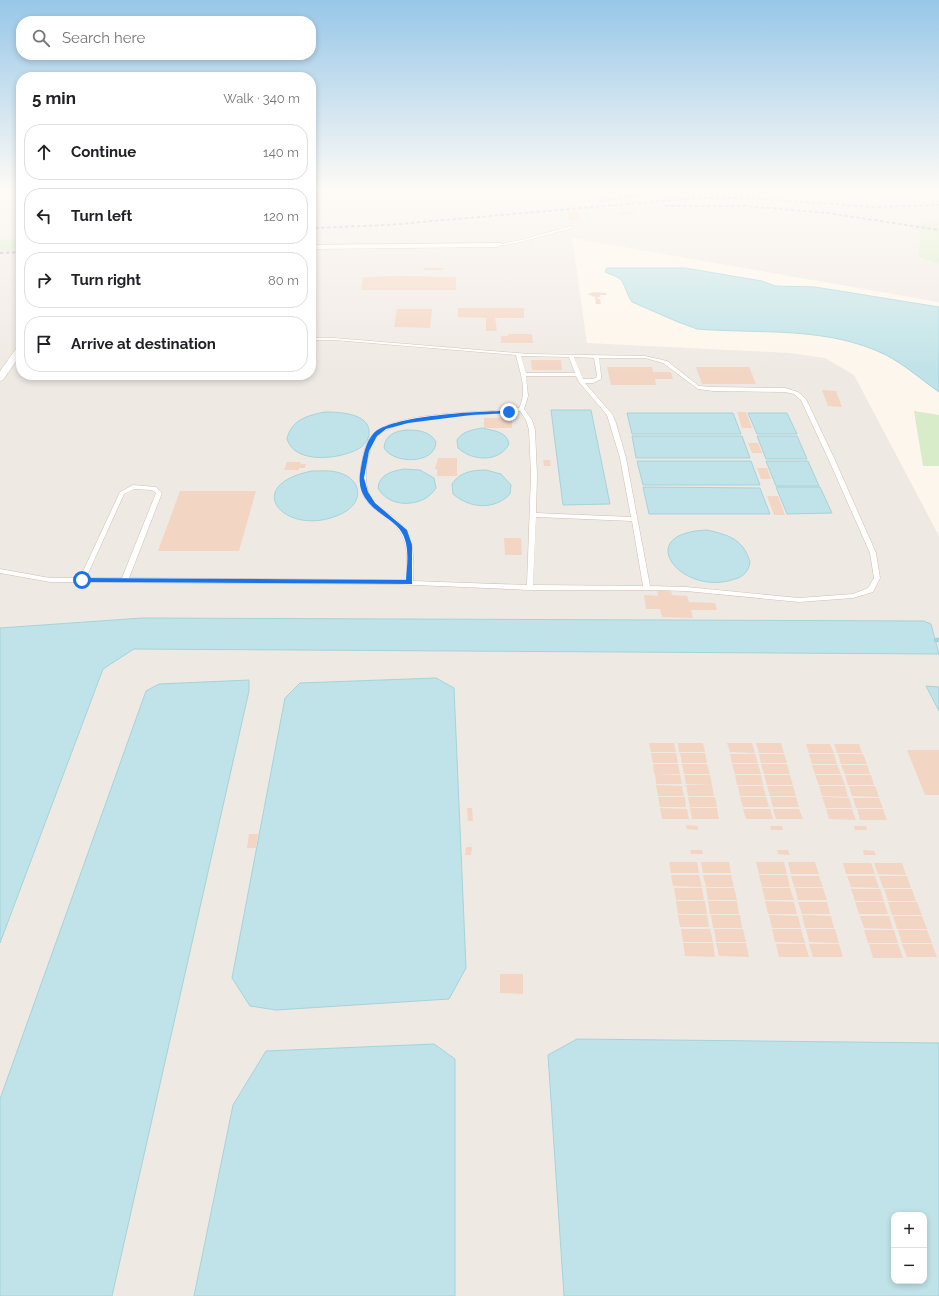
<!DOCTYPE html>
<html lang="en">
<head>
<meta charset="utf-8">
<style>
  body { margin:0; font-family:Raleway,sans-serif; background:#f2f2f2; color:#202124 }
  .controls { position:absolute; right:12px; bottom:12px; display:grid; overflow:hidden; border-radius:8px; box-shadow:0 2px 6px #0003 }
  .controls button { width:36px; height:36px; display:grid; place-items:center; padding:0; border:0; border-bottom:1px solid #e0e0e0; background:#fff; color:#202124; font:20px sans-serif }
  .stop { position:absolute; width:12px; height:12px; margin:-9px; border:3px solid #1a73e8; border-radius:50%; background:#fff }
  .stop.end { background:#1a73e8; border-color:#fff; box-shadow:0 1px 4px #0008 }
  .list { margin:0; padding:0; list-style:none }
  h2 { display:flex; justify-content:space-between; align-items:center; height:52px; margin:0; padding:0 16px; font-size:17px }
  h2 small { font-size:13px; font-weight:400; color:#757577 }
  .list li { display:grid; grid-template-columns:26px 1fr auto; gap:12px; align-items:center; box-sizing:border-box; height:56px; margin:0 8px 8px; padding:0 8px; border:1px solid #e0e0e0; border-radius:16px }
  .list b { display:block; font-size:15px; white-space:nowrap }
  .list em { font-size:13px; font-style:normal; color:#757577 }
  .icon { flex:none; width:22px; height:22px; fill:none; stroke:currentColor; stroke-width:2; stroke-linecap:round; stroke-linejoin:round }
  .map { position:relative; flex:none; width:939px; height:1296px; overflow:hidden }
  .search { position:absolute; background:#fff; box-shadow:0 2px 6px #0003; left:16px; top:16px; width:300px; height:44px; display:flex; align-items:center; gap:10px; box-sizing:border-box; padding:0 14px; border-radius:16px; color:#757577; font-size:15px }
  .panel { position:absolute; background:#fff; box-shadow:0 2px 6px #0003; left:16px; top:72px; width:300px; height:308px; border-radius:16px }
  .map>svg:first-child { display:block }
  .industrial { fill:#efe9e4; fill-rule:evenodd }
  .green { fill:#d8ecc9 }
  .water { fill:#bfe3e8; stroke:#a5d3da; fill-rule:evenodd }
  .lines { fill:none; stroke-linecap:round; stroke-linejoin:round }
  .stream { stroke:#a5d3da; stroke-width:4.5 }
  .building { fill:#f3d5c3 }
  .lane-casing { stroke:#d1beb0; stroke-width:1 }
  .street-casing { stroke:#d1beb0; stroke-width:1 }
  .lane { fill:#fff; fill-rule:evenodd }
  .street { fill:#fff; fill-rule:evenodd }
  .rail { stroke:#b9a8c9; stroke-width:2; stroke-dasharray:3.5 2.5; stroke-linecap:butt }
  .route { fill:#1a73e8 }
</style>
</head>
<body>
<div class="map">
<svg width="939" height="1296" viewBox="0 0 939 1296">
  <rect width="100%" height="100%" fill="#fdf6ec"/>
  <!-- industrial -->
  <path class="industrial" d="M0,192h21v183h290v-183h628v110l-367,-64 15,105 203,10 35,5 29,17 85,161v760h-939zM894,1215h30v66h-30z"/>
  <!-- green -->
  <g class="green">
    <polygon points="921,220 939,220 939,264 919,257"/>
    <polygon points="21,239 21,246 11,251 0,251 0,240"/>
    <polygon points="914,411 939,415 939,466 923,466"/>
  </g>
  <!-- water -->
  <g class="water">
    <path d="M607,268h78l77,13 13,5 40,1 124,20v85c-17,-12 -34,-27 -53,-37 -59,-29 -125,-21 -189,-26l-19,-7 -46,-20c-5,-7 -6,-14 -10,-21 -4,-5 -11,-6 -17,-9z"/>
    <polygon points="551,410 591,410 610,504 563,505"/>
    <path d="M325,412c14,0 47,1 44,23 -1,5 -5,11 -11,14 -18,10 -63,16 -71,-10 4,-19 21,-24 38,-27z"/>
    <polygon points="627,413 733,413 741,434 632,434"/>
    <polygon points="748,413 787,413 797,434 757,434"/>
    <path d="M482,428c11,3 25,3 27,16 -10,19 -37,17 -51,4l-1,-8c6,-9 15,-10 25,-12z"/>
    <path d="M407,430c11,0 23,1 29,12 -1,23 -43,22 -52,6 1,-13 11,-17 23,-18z"/>
    <polygon points="632,436 742,436 750,458 636,458"/>
    <polygon points="757,436 797,436 807,459 766,459"/>
    <polygon points="637,461 751,461 760,485 643,485"/>
    <polygon points="766,461 808,461 819,486 776,486"/>
    <path d="M404,469l16,1 14,8 2,10c-12,20 -47,21 -58,0 1,-14 15,-17 26,-19z"/>
    <path d="M486,470l15,4 10,11 -1,9c-16,17 -41,14 -57,0l-1,-10c8,-12 20,-14 34,-14z"/>
    <path d="M312,471c9,0 19,-1 28,2 22,7 24,29 3,40 -55,28 -106,-27 -31,-42z"/>
    <polygon points="643,487 760,488 770,514 649,514"/>
    <polygon points="776,487 820,487 832,513 787,514"/>
    <path d="M707,530c22,5 36,9 43,32 -1,9 -7,15 -15,17 -53,19 -105,-46 -28,-49z"/>
    <polygon points="142,618 924,621 931,624 939,654 134,649 103,669 0,943 0,628"/>
    <polygon points="436,678 454,688 466,968 449,999 276,1010 250,1006 232,978 285,698 300,683"/>
    <polygon points="249,680 249,691 112,1296 0,1296 0,1099 146,691 159,684"/>
    <polygon points="926,686 939,687 939,711"/>
    <path d="M577,1039l362,4v253h-375l-16,-241zM894,1215h30v66h-30z"/>
    <polygon points="434,1044 455,1059 455,1296 194,1296 233,1105 266,1051"/>
  </g>
  <g class="lines">
    <!-- stream -->
    <polyline class="stream" points="936,640 939,640"/>
  </g>
  <!-- building -->
  <g class="building">
    <polygon points="797,192 825,192 847,199 840,204"/>
    <polygon points="633,210 636,213 621,215 617,213"/>
    <polygon points="568,211 578,211 580,220 569,220"/>
    <rect x="424" y="268" width="19" height="2"/>
    <polygon points="400,276 456,277 456,290 361,290 363,277"/>
    <polygon points="594,292 606,293 607,295 600,295 600,297 597,297 598,299 600,299 601,304 596,304 595,297 587,294"/>
    <polygon points="458,308 524,308 524,318 495,318 497,331 486,331 486,319 488,318 458,317"/>
    <polygon points="397,309 432,309 430,328 394,327"/>
    <polygon points="508,334 532,334 533,343 501,343 501,336 508,336"/>
    <polygon points="531,360 561,360 562,370 532,370"/>
    <polygon points="607,367 652,367 653,372 671,372 673,379 655,379 656,385 611,385"/>
    <polygon points="696,367 749,367 756,384 702,384"/>
    <polygon points="822,390 836,391 842,407 828,406 825,398 833,398 825,398"/>
    <polygon points="737,412 746,412 752,428 742,428"/>
    <rect x="484" y="418" width="28" height="10"/>
    <polygon points="748,443 758,443 762,453 752,453"/>
    <polygon points="438,458 457,458 457,476 437,476 437,469 435,469"/>
    <polygon points="543,460 550,460 551,466 544,466"/>
    <polygon points="287,462 301,462 300,464 306,464 305,468 299,468 299,470 284,470"/>
    <polygon points="757,468 767,468 771,479 761,479"/>
    <polygon points="180,491 256,491 239,551 158,551"/>
    <polygon points="767,496 778,496 785,515 774,515"/>
    <polygon points="504,538 521,538 522,555 505,555"/>
    <polygon points="657,591 671,591 672,595 687,596 689,602 715,603 717,610 691,610 693,618 662,617 660,609 646,609 644,595 658,596"/>
    <polygon points="649,743 674,743 676,752 651,752"/>
    <polygon points="678,743 703,743 705,752 679,752"/>
    <polygon points="727,743 752,743 755,753 730,752"/>
    <polygon points="756,743 781,743 784,753 759,753"/>
    <polygon points="806,744 830,744 834,753 809,753"/>
    <polygon points="834,744 859,744 862,753 837,753"/>
    <polygon points="907,750 939,750 939,795 925,795"/>
    <polygon points="651,753 676,753 678,763 653,763"/>
    <polygon points="680,753 705,753 707,763 682,763"/>
    <polygon points="730,754 755,754 758,763 732,763"/>
    <polygon points="759,754 784,754 787,763 761,763"/>
    <polygon points="809,754 834,754 837,764 812,764"/>
    <polygon points="838,754 863,754 867,764 841,764"/>
    <polygon points="653,764 678,764 680,774 654,774"/>
    <polygon points="682,764 707,764 710,774 684,774"/>
    <polygon points="732,764 758,764 761,774 735,774"/>
    <polygon points="761,764 787,764 790,774 764,774"/>
    <polygon points="812,765 837,765 841,774 815,774"/>
    <polygon points="841,765 867,765 870,774 845,774"/>
    <polygon points="655,774 680,775 682,784 656,784"/>
    <polygon points="684,775 710,775 712,785 686,784"/>
    <polygon points="735,775 761,775 763,785 737,785"/>
    <polygon points="764,775 790,775 793,785 767,785"/>
    <polygon points="815,775 841,775 845,785 819,785"/>
    <polygon points="845,775 871,775 874,785 848,785"/>
    <polygon points="656,785 682,786 684,796 658,796"/>
    <polygon points="686,785 712,785 714,796 688,796"/>
    <polygon points="738,786 763,786 766,796 740,796"/>
    <polygon points="767,786 793,786 796,796 770,796"/>
    <polygon points="819,786 845,786 848,797 822,796"/>
    <polygon points="849,786 875,786 879,797 852,796"/>
    <polygon points="658,797 685,797 686,807 660,807"/>
    <polygon points="688,797 715,797 717,807 690,807"/>
    <polygon points="740,797 766,797 769,807 743,807"/>
    <polygon points="770,797 796,797 799,807 773,807"/>
    <polygon points="822,797 849,798 852,808 826,808"/>
    <polygon points="853,798 879,798 883,808 856,808"/>
    <polygon points="467,808 472,808 473,821 468,821"/>
    <polygon points="660,808 687,809 689,819 662,819"/>
    <polygon points="690,808 717,808 719,819 692,819"/>
    <polygon points="743,809 770,809 773,819 746,819"/>
    <polygon points="773,809 799,809 803,819 776,819"/>
    <polygon points="826,809 852,809 856,820 829,819"/>
    <polygon points="857,809 883,809 887,820 860,820"/>
    <polygon points="686,825 698,826 698,830 687,829"/>
    <polygon points="770,826 782,826 783,830 771,830"/>
    <polygon points="854,826 866,826 867,830 855,830"/>
    <polygon points="249,834 258,834 256,848 247,848"/>
    <polygon points="466,847 472,847 471,855 465,855"/>
    <polygon points="690,850 702,850 703,854 691,854"/>
    <polygon points="777,850 788,850 790,855 778,854"/>
    <polygon points="863,850 874,851 876,855 864,855"/>
    <polygon points="669,862 697,862 699,873 671,873"/>
    <polygon points="701,862 729,862 731,873 703,873"/>
    <polygon points="756,862 784,862 787,874 759,874"/>
    <polygon points="788,862 815,862 819,874 791,874"/>
    <polygon points="843,863 871,863 875,874 846,874"/>
    <polygon points="874,863 902,863 906,875 878,874"/>
    <polygon points="671,875 699,875 702,887 673,886"/>
    <polygon points="703,875 731,875 734,887 706,887"/>
    <polygon points="759,875 787,875 790,887 762,887"/>
    <polygon points="791,876 819,876 823,887 794,887"/>
    <polygon points="847,876 875,876 879,888 851,887"/>
    <polygon points="879,876 907,876 911,888 883,888"/>
    <polygon points="674,888 702,888 704,900 676,900"/>
    <polygon points="706,888 734,888 737,900 708,900"/>
    <polygon points="762,888 790,888 794,900 765,900"/>
    <polygon points="795,888 823,888 827,900 798,900"/>
    <polygon points="851,889 880,889 884,901 855,901"/>
    <polygon points="884,889 912,889 916,901 888,901"/>
    <polygon points="676,901 705,901 707,914 678,914"/>
    <polygon points="708,901 737,901 739,914 710,914"/>
    <polygon points="765,901 794,902 797,914 768,914"/>
    <polygon points="798,902 827,902 830,914 802,914"/>
    <polygon points="855,902 884,902 888,914 859,914"/>
    <polygon points="888,902 917,902 922,915 892,915"/>
    <polygon points="678,915 707,915 709,927 680,927"/>
    <polygon points="711,915 740,915 742,928 713,928"/>
    <polygon points="769,915 798,916 801,928 772,928"/>
    <polygon points="802,915 831,916 834,928 805,928"/>
    <polygon points="860,916 889,916 893,929 864,928"/>
    <polygon points="893,916 922,916 927,929 897,929"/>
    <polygon points="681,929 710,929 713,942 683,942"/>
    <polygon points="714,929 743,929 746,942 716,942"/>
    <polygon points="772,929 801,929 805,943 775,942"/>
    <polygon points="806,929 835,929 839,943 809,942"/>
    <polygon points="864,930 894,930 898,943 868,943"/>
    <polygon points="898,930 927,930 932,943 902,943"/>
    <polygon points="683,943 713,943 715,957 685,956"/>
    <polygon points="716,943 746,943 749,957 719,956"/>
    <polygon points="776,944 805,944 809,957 779,957"/>
    <polygon points="809,944 839,944 843,957 813,957"/>
    <polygon points="869,944 898,944 903,958 873,958"/>
    <polygon points="902,944 932,944 937,957 907,957"/>
    <polygon points="500,974 523,974 523,994 500,993"/>
  </g>
  <g class="lines">
    <!-- lane casing -->
    <g class="lane-casing">
      <g id="lane">
        <polygon points="571,226 572,226 572,228 521,242 498,246 496,245 521,240"/>
        <path d="M311,338h23l195,16 116,2 22,5 32,25 14,1 72,1 13,4 8,7 28,59 42,95 4,25 -7,14 -20,6 -54,4 -113,-11 -32,-1h-124l-137,-6 -343,-2 -50,-9v-4l50,9h30l40,-86 13,-7 23,2 6,6 -33,85 278,2c0,-24 3,-43 -18,-61 -8,-6 -17,-10 -23,-19 -7,-12 -7,-25 -4,-38 2,-10 4,-21 11,-28 23,-22 101,-21 133,-24l13,-2c9,-17 1,-35 -3,-53l-182,-15h-23zM521,356l48,1 6,16h-49zM574,357l20,1 3,17 -1,3 -4,1h-9zM599,358h46l18,5 35,26 15,2 72,1 9,2 7,6 27,58 42,95 4,25 -6,10 -15,6 -54,4 -113,-11 -36,-1 -24,-128 -10,-35 -4,-9 -27,-31h8l8,-4v-4zM526,376h50l3,6 28,33 13,43 11,59 -95,-4 1,-38 -2,-45 -3,-10 -8,-11 4,-13zM520,411l6,9 3,10 2,45 -4,110 -114,-4c1,-26 2,-46 -20,-64 -7,-6 -16,-9 -21,-17 -7,-12 -7,-26 -5,-39 2,-8 4,-19 10,-25 24,-22 108,-20 143,-25zM134,489l18,1 4,3 -34,85h-36l38,-84zM536,517l96,4 11,65 -110,-1z"/>
        <rect x="11" y="359" width="10" height="2"/>
      </g>
    </g>
    <!-- street casing -->
    <g class="street-casing">
      <g id="street">
        <polygon points="501,243 502,245 498,247 311,249 311,245"/>
        <polygon points="21,345 21,354 3,380 0,381 0,371 18,346"/>
      </g>
    </g>
    <!-- lane -->
    <use href="#lane" class="lane"/>
    <!-- street -->
    <use href="#street" class="street"/>
    <!-- rail -->
    <g class="rail">
      <polyline points="600,201 658,192"/>
      <polyline points="665,206 745,206 828,213 939,230"/>
      <polyline points="315,228 387,225 697,198 752,198 872,207 939,205"/>
      <polyline points="0,253 21,252"/>
    </g>
  </g>
  <!-- sky -->
  <linearGradient id="sky" x2="0" y2="1"><stop stop-color="#97c7e8"/><stop offset="0.51" stop-color="#fefbf6"/><stop offset="1" stop-color="#fefbf6" stop-opacity="0"/></linearGradient>
  <rect width="939" height="373" fill="url(#sky)"/>
  <!-- route -->
  <path class="route" d="M509,411l1,2 -39,2 -63,8 -22,6 -9,7 -8,15 -5,27 4,14 7,11 32,27 5,15v39l-330,-2 -3,-2 3,-2 324,2c1,-15 4,-33 -4,-47 -8,-15 -31,-20 -40,-41 -4,-11 -2,-19 0,-30 2,-9 4,-20 11,-28 16,-19 109,-23 136,-23z"/>
</svg>
<div class="controls">
<button>+</button>
<button>−</button>
</div>
<div class="stop" style="left:82px;top:580px"></div>
<div class="stop end" style="left:509px;top:412px"></div>
<div class="search"><svg class="icon" aria-label="search" viewBox="0 0 24 24"><circle cx="10" cy="10" r="6"/><path d="M15 15l6 6"/></svg>Search here</div>
<section class="panel">
<h2>5 min<small>Walk · 340 m</small></h2>
<ul class="list">
<li><svg class="icon" aria-label="ahead" viewBox="0 0 24 24"><path d="M12 20V5M6 11l6-6 6 6"/></svg><div><b>Continue</b></div><em>140 m</em></li>
<li><svg class="icon" aria-label="left" viewBox="0 0 24 24"><path d="M17 20v-9H6M10 6l-5 5 5 5"/></svg><div><b>Turn left</b></div><em>120 m</em></li>
<li><svg class="icon" aria-label="right" viewBox="0 0 24 24"><path d="M7 20v-9h11M14 6l5 5-5 5"/></svg><div><b>Turn right</b></div><em>80 m</em></li>
<li><svg class="icon" aria-label="arrive" viewBox="0 0 24 24"><path d="M6 21V4h12l-3 4 3 4H6"/></svg><div><b>Arrive at destination</b></div></li>
</ul>
</section>
</div>
</body>
</html>
